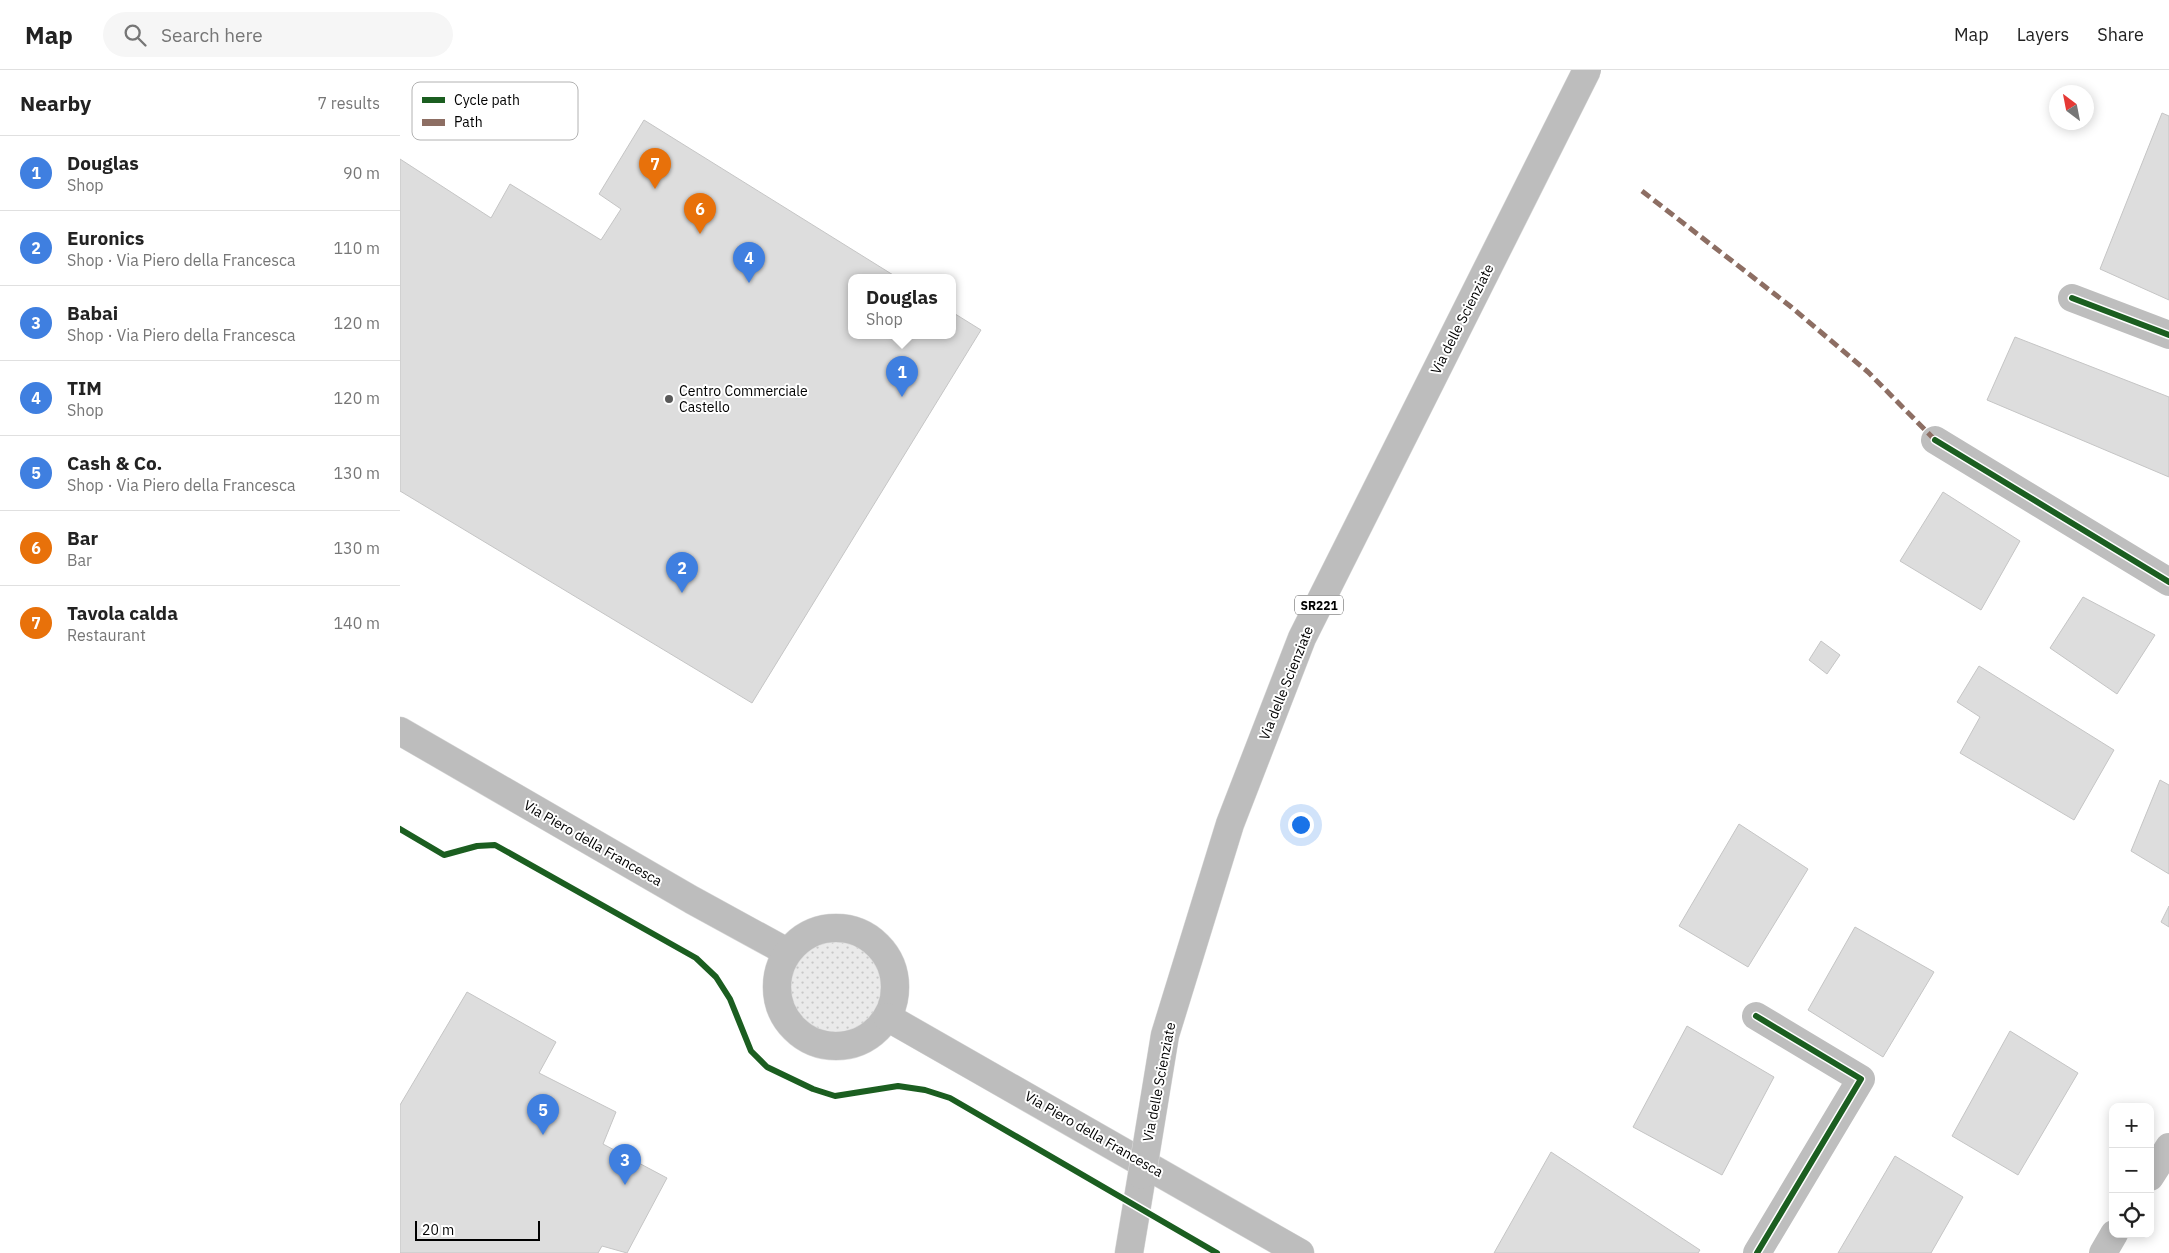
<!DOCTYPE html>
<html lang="en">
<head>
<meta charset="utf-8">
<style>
  body { margin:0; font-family:"IBM Plex Sans",sans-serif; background:#f6f6f6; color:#222 }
  .controls { position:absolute; right:15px; bottom:15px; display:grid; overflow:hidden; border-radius:10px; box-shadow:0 2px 12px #0003 }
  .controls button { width:45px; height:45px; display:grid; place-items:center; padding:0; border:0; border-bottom:1px solid #e0e0e0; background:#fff; color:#222; font:25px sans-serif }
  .compass { position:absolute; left:1649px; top:15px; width:45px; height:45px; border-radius:50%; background:#fff; box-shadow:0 2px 12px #0003; rotate:328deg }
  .scale { position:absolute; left:15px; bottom:12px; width:125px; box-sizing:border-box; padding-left:5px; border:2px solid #000; border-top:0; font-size:14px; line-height:18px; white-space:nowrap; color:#000; -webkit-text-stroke:4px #fff; paint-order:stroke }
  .you { position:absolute; left:900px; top:754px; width:18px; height:18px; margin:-12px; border:4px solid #fff; border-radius:50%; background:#1a73e8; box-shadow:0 0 0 8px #1a73e833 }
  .badge { display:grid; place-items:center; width:32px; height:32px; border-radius:50%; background:#7c3aed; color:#fff; font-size:16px; font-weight:700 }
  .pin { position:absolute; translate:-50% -41px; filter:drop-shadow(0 1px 2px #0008) }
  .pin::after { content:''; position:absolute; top:26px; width:18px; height:15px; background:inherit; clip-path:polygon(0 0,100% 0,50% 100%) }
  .popup { position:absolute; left:448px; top:204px; width:108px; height:65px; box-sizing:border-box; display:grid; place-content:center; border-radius:10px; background:#fff; filter:drop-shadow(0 1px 4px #0005); font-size:16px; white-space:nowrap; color:#767676 }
  .popup b { font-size:19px; color:#222 }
  .popup::after { content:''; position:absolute; left:50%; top:100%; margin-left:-10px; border:10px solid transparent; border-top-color:#fff }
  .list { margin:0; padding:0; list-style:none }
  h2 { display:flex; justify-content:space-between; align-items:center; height:65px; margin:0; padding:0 20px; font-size:21px }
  h2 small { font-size:16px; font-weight:400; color:#767676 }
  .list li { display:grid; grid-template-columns:32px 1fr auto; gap:15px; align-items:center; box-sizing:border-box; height:75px; padding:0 20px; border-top:1px solid #e0e0e0 }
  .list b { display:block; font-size:19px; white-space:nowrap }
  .list p { margin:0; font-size:16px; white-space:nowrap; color:#767676 }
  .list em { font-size:16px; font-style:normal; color:#767676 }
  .icon { flex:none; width:28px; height:28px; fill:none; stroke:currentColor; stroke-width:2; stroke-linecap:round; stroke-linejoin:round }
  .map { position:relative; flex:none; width:1769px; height:1183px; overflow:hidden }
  header { display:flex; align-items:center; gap:30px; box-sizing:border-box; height:70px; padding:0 25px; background:#fff; border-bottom:1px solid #e0e0e0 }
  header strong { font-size:24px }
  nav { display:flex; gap:28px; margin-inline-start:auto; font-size:18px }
  .search { width:350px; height:45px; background:#f6f6f6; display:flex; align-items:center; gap:12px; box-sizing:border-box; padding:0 18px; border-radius:28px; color:#767676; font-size:19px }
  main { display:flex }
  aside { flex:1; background:#fff }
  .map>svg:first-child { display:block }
  .garden { fill:url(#garden-dots) }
  .building { fill:#ddd; stroke:#c5c5c5 }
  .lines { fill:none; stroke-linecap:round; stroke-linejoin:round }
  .major-casing { stroke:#dbdbdb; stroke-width:29 }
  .minor { stroke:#bebebe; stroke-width:28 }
  .major { stroke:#bdbdbd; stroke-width:28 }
  .major-bridge-casing { stroke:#dbdbdb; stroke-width:29; stroke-linecap:butt }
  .major-bridge { stroke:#bdbdbd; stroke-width:28 }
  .quiet { stroke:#8d6e63; stroke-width:5; stroke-dasharray:10 5; stroke-linecap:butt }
  .cycleway-casing { stroke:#fff; stroke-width:9 }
  .cycleway { stroke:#1b5e20; stroke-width:6 }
  .poi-dot { fill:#595959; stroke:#fff; stroke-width:2 }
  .labels { text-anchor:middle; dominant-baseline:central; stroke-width:4; stroke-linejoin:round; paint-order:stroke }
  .shield { fill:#fff; stroke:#4c4c4c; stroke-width:1 }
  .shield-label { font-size:12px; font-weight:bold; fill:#000 }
  .street-label { font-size:14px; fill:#000; stroke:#fff }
  .poi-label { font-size:14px; fill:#000; stroke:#fff; text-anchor:start }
  .key { fill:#fff; stroke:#b2b2b2; stroke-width:1 }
  .key-label { font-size:14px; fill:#000 }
</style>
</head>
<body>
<header>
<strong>Map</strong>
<div class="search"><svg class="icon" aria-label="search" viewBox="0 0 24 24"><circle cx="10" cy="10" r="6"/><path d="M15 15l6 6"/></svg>Search here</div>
<nav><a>Map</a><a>Layers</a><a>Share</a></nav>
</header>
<main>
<aside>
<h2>Nearby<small>7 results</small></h2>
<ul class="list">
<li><span class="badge" style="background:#3f7fe0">1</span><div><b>Douglas</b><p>Shop</p></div><em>90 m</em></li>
<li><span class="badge" style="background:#3f7fe0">2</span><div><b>Euronics</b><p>Shop · Via Piero della Francesca</p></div><em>110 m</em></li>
<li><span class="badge" style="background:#3f7fe0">3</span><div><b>Babai</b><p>Shop · Via Piero della Francesca</p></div><em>120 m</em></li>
<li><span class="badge" style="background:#3f7fe0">4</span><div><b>TIM</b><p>Shop</p></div><em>120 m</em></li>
<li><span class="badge" style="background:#3f7fe0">5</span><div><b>Cash &amp; Co.</b><p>Shop · Via Piero della Francesca</p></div><em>130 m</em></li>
<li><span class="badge" style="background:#e8710a">6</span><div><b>Bar</b><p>Bar</p></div><em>130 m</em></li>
<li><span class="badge" style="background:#e8710a">7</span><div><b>Tavola calda</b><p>Restaurant</p></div><em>140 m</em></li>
</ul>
</aside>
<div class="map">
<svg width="1769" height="1183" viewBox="0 0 1769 1183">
  <defs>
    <pattern id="garden-dots" width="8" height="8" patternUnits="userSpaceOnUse" patternTransform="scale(1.25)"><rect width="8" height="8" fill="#eaeaea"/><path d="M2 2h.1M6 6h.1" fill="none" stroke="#c7c7c7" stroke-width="1.8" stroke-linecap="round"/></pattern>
  </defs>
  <rect width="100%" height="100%" fill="#fff"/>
  <!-- garden -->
  <circle class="garden" cx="435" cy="917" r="59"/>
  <!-- building -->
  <g class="building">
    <polygon points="1762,43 1769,46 1769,230 1700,199"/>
    <polygon points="244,50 498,208 452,208 452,266 552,266 552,242 581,260 352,633 0,421 0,89 91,148 110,114 201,170 221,139 199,124"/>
    <polygon points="1615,267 1769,327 1769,407 1587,330"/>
    <polygon points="1543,422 1620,471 1581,540 1500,491"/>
    <polygon points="1683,527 1755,565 1717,624 1650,578"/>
    <polygon points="1421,571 1440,585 1427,604 1409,590"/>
    <polygon points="1579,596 1714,680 1674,750 1560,683 1580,647 1557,632"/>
    <polygon points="1760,710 1769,715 1769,804 1731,781"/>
    <polygon points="1339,754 1408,799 1348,897 1279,856"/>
    <polygon points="1769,836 1769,857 1761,852"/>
    <polygon points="1455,857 1534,902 1483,987 1408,940"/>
    <polygon points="67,922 156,972 139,1003 216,1042 203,1074 267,1108 227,1183 202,1176 198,1183 0,1183 0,1035"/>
    <polygon points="1287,956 1374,1007 1322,1105 1233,1057"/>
    <polygon points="1610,961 1678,1003 1618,1105 1552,1066"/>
    <polygon points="1151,1082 1300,1180 1298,1183 1094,1183"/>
    <polygon points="1495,1086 1563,1127 1531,1183 1438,1183"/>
  </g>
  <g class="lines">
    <!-- major casing -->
    <g class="major-casing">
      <g id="major">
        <polyline points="0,661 292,830 387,882"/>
        <circle cx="436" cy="917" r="59"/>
        <polyline points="487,947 900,1183"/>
        <polyline points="729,1183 742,1105"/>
      </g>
    </g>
    <!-- minor -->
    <g class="minor">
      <polyline points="1672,228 1769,265"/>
      <polyline points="1535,370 1769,512"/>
      <polyline points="1356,946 1461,1009 1357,1183"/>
      <polyline points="1750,1107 1769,1077"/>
      <polyline points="1703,1183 1714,1164"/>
    </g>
    <!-- major -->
    <use href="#major" class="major"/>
    <!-- major-bridge casing -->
    <g class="major-bridge-casing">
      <polyline id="major-bridge" points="742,1105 765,965 830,754 902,568 1187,0"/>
    </g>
    <!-- major-bridge -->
    <use href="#major-bridge" class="major-bridge"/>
    <!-- quiet -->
    <polyline class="quiet" points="1242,121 1390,236 1468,302 1535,370"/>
    <!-- cycleway casing -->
    <g class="cycleway-casing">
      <g id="cycleway">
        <polyline points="1672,228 1769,265"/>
        <polyline points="1535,370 1769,512"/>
        <polyline points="0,759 44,785 77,776 95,775 296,888 316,907 330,929 351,981 367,997 413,1019 435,1026 498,1016 525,1020 550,1028 817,1183"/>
        <polyline points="1356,946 1461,1009 1357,1183"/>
      </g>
    </g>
    <!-- cycleway -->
    <use href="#cycleway" class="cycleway"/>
  </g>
  <!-- markers -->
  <circle class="poi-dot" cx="269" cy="329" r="5"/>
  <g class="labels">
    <!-- shield labels -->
    <rect class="shield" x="895" y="525.5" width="48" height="19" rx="4"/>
    <g class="shield-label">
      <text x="919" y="535">SR221</text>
    </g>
    <!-- street labels -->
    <g class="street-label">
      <text transform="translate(1062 249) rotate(-63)">Via delle Scienziate</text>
      <text transform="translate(886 613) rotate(-68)">Via delle Scienziate</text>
      <text transform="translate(193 773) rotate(30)">Via Piero della Francesca</text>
      <text transform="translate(759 1012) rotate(-79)">Via delle Scienziate</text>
      <text transform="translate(694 1064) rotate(30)">Via Piero della Francesca</text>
    </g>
    <!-- poi labels -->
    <g class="poi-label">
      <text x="279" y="321">Centro Commerciale<tspan x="279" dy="16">Castello</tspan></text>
    </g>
  </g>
  <!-- legend -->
  <rect x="12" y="12" width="166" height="58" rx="8" class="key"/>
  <rect x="22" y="27" width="23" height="6" fill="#1b5e20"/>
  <rect x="22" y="49" width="23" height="7" fill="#8d6e63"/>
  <g class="key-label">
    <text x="54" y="35">Cycle path</text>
    <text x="54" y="57">Path</text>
  </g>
</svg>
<div class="controls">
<button>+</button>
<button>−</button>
<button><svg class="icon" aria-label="locate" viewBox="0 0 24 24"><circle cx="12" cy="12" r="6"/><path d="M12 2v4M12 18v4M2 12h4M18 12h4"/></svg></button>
</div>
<svg class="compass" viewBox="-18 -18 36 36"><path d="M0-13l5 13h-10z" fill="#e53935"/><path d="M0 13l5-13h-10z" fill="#767676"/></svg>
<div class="scale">20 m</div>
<div class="you"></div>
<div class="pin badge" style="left:502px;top:327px;background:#3f7fe0">1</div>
<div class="popup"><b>Douglas</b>Shop</div>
<div class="pin badge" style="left:282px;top:523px;background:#3f7fe0">2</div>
<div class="pin badge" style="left:225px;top:1115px;background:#3f7fe0">3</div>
<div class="pin badge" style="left:349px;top:213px;background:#3f7fe0">4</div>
<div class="pin badge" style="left:143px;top:1065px;background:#3f7fe0">5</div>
<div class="pin badge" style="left:300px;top:164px;background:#e8710a">6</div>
<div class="pin badge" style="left:255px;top:119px;background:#e8710a">7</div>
</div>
</main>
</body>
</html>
